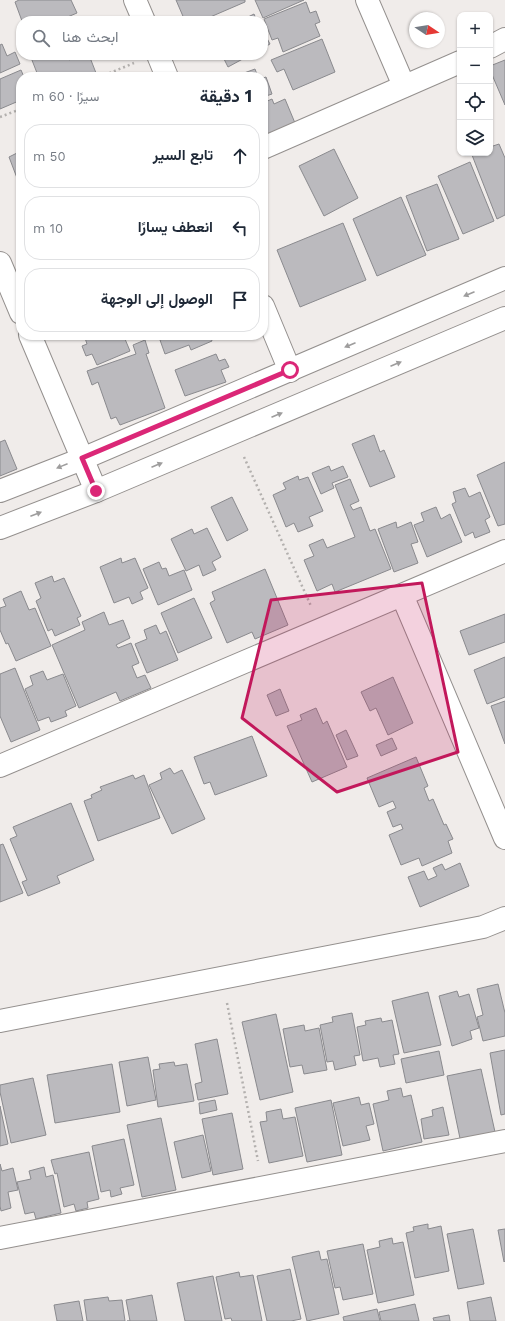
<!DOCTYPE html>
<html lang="ar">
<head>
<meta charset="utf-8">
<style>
  body { margin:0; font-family:"Work Sans",Vazirmatn,sans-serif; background:#f6f6f7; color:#1f2937; direction:rtl }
  .controls { position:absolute; right:12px; top:12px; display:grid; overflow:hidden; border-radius:8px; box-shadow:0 1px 3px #0004 }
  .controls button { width:36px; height:36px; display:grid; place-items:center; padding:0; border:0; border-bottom:1px solid #e0e1e3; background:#fff; color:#1f2937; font:20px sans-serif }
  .compass { position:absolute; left:409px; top:12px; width:36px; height:36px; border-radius:50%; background:#fff; box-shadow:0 1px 3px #0004; rotate:102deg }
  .stop { position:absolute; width:12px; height:12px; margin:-9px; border:3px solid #db2777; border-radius:50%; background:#fff }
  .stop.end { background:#db2777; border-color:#fff; box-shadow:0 1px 4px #0008 }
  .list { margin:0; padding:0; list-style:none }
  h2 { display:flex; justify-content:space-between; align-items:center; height:52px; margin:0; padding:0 16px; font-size:17px }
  h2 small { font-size:13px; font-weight:400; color:#747a83 }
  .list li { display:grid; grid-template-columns:26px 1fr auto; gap:12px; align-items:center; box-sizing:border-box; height:64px; margin:0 8px 8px; padding:0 8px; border:1px solid #e0e1e3; border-radius:16px }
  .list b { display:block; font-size:15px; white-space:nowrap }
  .list em { font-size:13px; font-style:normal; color:#747a83 }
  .icon { flex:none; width:22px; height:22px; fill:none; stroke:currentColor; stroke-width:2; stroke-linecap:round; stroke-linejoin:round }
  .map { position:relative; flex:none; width:505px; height:1321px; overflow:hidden; direction:ltr }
  .search { position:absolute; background:#fff; box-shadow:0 1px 3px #0004; left:16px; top:16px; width:252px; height:44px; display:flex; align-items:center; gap:10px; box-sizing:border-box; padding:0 14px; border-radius:16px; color:#747a83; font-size:15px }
  .panel { position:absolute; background:#fff; box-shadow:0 1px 3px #0004; left:16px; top:72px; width:252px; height:268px; border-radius:16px; direction:rtl }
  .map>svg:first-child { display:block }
  .building { fill:#bbbabe; stroke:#8a8a8e }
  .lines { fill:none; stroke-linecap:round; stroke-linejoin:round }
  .street-casing { stroke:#94908e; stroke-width:24 }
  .path { stroke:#b3b0ae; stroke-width:2.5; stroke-dasharray:2 3; stroke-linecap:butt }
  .street { stroke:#fff; stroke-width:22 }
  .oneway { fill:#9e9d9d }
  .route { stroke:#db2777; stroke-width:5 }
  .marked { fill:#c2185b; fill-opacity:0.2; stroke:#c2185b; stroke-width:3; stroke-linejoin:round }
</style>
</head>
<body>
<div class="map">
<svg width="505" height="1321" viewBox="0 0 505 1321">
  <rect width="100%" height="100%" fill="#f0ecea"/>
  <!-- building -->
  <g class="building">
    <polygon points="19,0 71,0 77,13 58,21 22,21 15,2"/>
    <polygon points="176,0 245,0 245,2 201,21 185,21"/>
    <polygon points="255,0 304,0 263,18"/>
    <polygon points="306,2 310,13 316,11 320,22 315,24 320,36 283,52 278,38 272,40 264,19"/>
    <polygon points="254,14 257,21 240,21"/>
    <polygon points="263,31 270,44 263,48"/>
    <polygon points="322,39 335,72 293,90 284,69 277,72 271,60"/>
    <polygon points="2,44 7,56 15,52 20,64 0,73 0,45"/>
    <polygon points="30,55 67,55 69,60 80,55 89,55 96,73 86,77 35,77 34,74 37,73"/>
    <polygon points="222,55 250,55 228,67"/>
    <polygon points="505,60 505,105 490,70 490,66"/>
    <polygon points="255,69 258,77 233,77"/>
    <polygon points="21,70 24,77 21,77 21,100 0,109 0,79"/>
    <polygon points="266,77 272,94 263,97 263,78"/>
    <polygon points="272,99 274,104 285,99 295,123 263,138 263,103"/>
    <polygon points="499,144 505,158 505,215 497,219 472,155 476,153 490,153 490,147"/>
    <polygon points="334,149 358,198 324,216 299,166"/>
    <polygon points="21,151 21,176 17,178 9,157"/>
    <polygon points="470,162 494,221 463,234 438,176"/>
    <polygon points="437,184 459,239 427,251 406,196"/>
    <polygon points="401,197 426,255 377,276 353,219"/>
    <polygon points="343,223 366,280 300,307 277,250"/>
    <polygon points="84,335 132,335 133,337 125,339 130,351 97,365 92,354 86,356 82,346 87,344"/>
    <polygon points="166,335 210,335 212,341 191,350 189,345 165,354 160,340 167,338"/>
    <polygon points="145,340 149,353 146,354 165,408 120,425 116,417 111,419 98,382 92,385 87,371 136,354 133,345"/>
    <polygon points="216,354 219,361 225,359 229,367 221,370 226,382 185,396 175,370"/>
    <polygon points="374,435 380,452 384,450 395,477 370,487 352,444"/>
    <polygon points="5,440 17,469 0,476 0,442"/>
    <polygon points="505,462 505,524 498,526 477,475"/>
    <polygon points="329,466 331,471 343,466 348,477 332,483 334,488 321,494 312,473"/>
    <polygon points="298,476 299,480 308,477 323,511 309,517 313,526 298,532 294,523 286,527 273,495 286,489 283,483"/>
    <polygon points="350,479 359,501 350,505 353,510 361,507 370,531 375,529 391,569 335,592 332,584 317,591 304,560 314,556 309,545 323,539 327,548 355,537 335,485"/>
    <polygon points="465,488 469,497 480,492 490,517 485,520 490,532 475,538 473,532 465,536 452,504 456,502 453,492"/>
    <polygon points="232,497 248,530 227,541 211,507"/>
    <polygon points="436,507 441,519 450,514 462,542 427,557 414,525 424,521 421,513"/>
    <polygon points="396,522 397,528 411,522 418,542 411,544 418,563 394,572 378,529"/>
    <polygon points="207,528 221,557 212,562 216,570 203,576 199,565 186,571 171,539 192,529 194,534"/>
    <polygon points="121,558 122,563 135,558 148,588 140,592 143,599 132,604 129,597 114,603 100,567"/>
    <polygon points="159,562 162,569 166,568 169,576 184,570 192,590 158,605 143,569"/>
    <polygon points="265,569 288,625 255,639 252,632 227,643 210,603 215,600 212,592"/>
    <polygon points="52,576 54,582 64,578 81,616 77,618 80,625 55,636 52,629 48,631 36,601 41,598 35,583"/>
    <polygon points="21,591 29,610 35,608 51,646 16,661 8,643 6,644 0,630 0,608 6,606 3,599"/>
    <polygon points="194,598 212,638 178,653 161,613"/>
    <polygon points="104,612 109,625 123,620 130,638 116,645 118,648 131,643 139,663 132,666 137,678 145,675 151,688 120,701 116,692 79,708 52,645 85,630 82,622"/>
    <polygon points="505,614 505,642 469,655 460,631"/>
    <polygon points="156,625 160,634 166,631 178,660 147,673 135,644 147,639 144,630"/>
    <polygon points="505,657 505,697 487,704 474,670"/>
    <polygon points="15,668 40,730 11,742 0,716 0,674"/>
    <polygon points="43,671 47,680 63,674 76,706 65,711 67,716 51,722 49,717 38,721 25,689 33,685 30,676"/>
    <polygon points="393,677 413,723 388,735 376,708 370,711 361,692"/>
    <polygon points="280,689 289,711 276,716 267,695"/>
    <polygon points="505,701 505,744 491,706"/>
    <polygon points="316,708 323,724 327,721 347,767 312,782 287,726 302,720 300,715"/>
    <polygon points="346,730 358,756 347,760 336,735"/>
    <polygon points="252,736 267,776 215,795 210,782 204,784 194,757"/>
    <polygon points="392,738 397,749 381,756 376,745"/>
    <polygon points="416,757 428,786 424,788 429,801 433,799 444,825 446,824 453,839 448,841 452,853 422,866 419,858 401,865 389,835 403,829 401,824 393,827 387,812 396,808 393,801 379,807 367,778"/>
    <polygon points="170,768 174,774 182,770 205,819 172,834 149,785 162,779 160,773"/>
    <polygon points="133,775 135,779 144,775 160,818 98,841 84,801 92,798 91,795 102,790 100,787"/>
    <polygon points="71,803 94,860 57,876 60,883 28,896 22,882 27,880 10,839 17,836 13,827"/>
    <polygon points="3,844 23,893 0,902 0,845"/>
    <polygon points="460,863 469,886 420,907 408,877 424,871 428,880 437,876 433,868 442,864 445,870"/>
    <polygon points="498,984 505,1013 505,1036 483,1041 477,1017 483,1015 477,989"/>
    <polygon points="457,991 459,997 469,994 479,1028 470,1031 472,1039 452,1046 439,996"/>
    <polygon points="428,992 441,1045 404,1053 392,1001"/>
    <polygon points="352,1013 360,1055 354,1056 356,1065 335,1070 333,1061 327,1062 320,1025 333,1022 332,1017"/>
    <polygon points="276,1014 293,1092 260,1100 242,1022"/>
    <polygon points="381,1018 382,1022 392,1020 399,1054 393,1055 395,1064 380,1067 378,1058 363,1061 357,1027 366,1025 365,1021"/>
    <polygon points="304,1025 305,1031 319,1028 327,1070 304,1074 302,1065 290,1067 283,1029"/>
    <polygon points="217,1039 228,1094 198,1100 195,1084 202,1082 195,1044"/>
    <polygon points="505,1050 505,1114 501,1115 490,1053"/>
    <polygon points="439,1051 444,1075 406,1083 401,1059"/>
    <polygon points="148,1057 156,1100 127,1106 119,1062"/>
    <polygon points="174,1062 175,1066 187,1064 194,1101 158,1107 153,1070 160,1069 159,1064"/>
    <polygon points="112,1064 120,1112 55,1123 47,1075"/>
    <polygon points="481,1069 497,1141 462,1148 447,1076"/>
    <polygon points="33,1078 46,1135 11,1143 0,1092 0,1085"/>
    <polygon points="401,1088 403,1097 411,1095 422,1142 383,1151 373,1104 389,1100 387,1091"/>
    <polygon points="359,1097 361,1105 369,1103 374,1124 366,1126 370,1140 343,1146 333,1103"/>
    <polygon points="215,1100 217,1110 200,1114 199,1103"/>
    <polygon points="331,1100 342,1155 307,1162 295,1108"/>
    <polygon points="0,1106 8,1144 0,1146"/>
    <polygon points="443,1107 449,1135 424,1139 421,1119 433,1116 432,1110"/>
    <polygon points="281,1109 283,1119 295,1117 303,1156 269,1163 260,1122 267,1121 266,1112"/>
    <polygon points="232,1113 243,1169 213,1175 202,1119"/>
    <polygon points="161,1118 176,1190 142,1197 127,1125"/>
    <polygon points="203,1135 211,1171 182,1178 174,1142"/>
    <polygon points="124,1139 134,1185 120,1188 122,1194 111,1197 110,1190 101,1192 92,1146"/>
    <polygon points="89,1152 99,1199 87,1202 88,1208 76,1211 74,1204 64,1207 57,1173 55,1174 51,1160"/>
    <polygon points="0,1164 2,1171 13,1168 18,1190 8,1192 11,1208 1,1211 0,1206"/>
    <polygon points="44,1167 46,1177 53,1175 61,1213 36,1219 34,1212 25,1214 17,1182 31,1179 29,1171"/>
    <polygon points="428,1224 428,1229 441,1226 449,1271 415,1278 406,1233 414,1231 413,1227"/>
    <polygon points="473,1229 484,1284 458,1289 447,1234"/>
    <polygon points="505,1229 505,1261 504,1262 498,1230"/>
    <polygon points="392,1238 393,1244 403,1242 414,1295 378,1303 367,1250 380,1247 379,1241"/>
    <polygon points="363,1244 373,1294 343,1300 340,1287 335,1288 327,1251"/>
    <polygon points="319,1251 321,1260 327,1259 339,1314 307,1321 292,1257"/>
    <polygon points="290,1269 301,1319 291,1321 267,1321 257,1276"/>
    <polygon points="239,1272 240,1277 253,1275 262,1321 232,1321 231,1318 225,1319 216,1277"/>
    <polygon points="213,1276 222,1321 185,1321 177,1283"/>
    <polygon points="152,1295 157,1321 127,1321 130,1321 126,1300"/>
    <polygon points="108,1297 109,1301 122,1300 125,1321 87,1321 84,1300"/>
    <polygon points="491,1297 496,1321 470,1321 467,1302"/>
    <polygon points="79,1301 83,1321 57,1321 54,1305"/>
    <polygon points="415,1304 419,1321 381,1321 379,1312"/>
    <polygon points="377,1309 380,1321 344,1321 343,1317"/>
    <polygon points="449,1315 450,1321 434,1321 433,1318"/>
  </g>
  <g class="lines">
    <!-- street casing -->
    <g class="street-casing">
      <g id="street">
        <polyline points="135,0 144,21"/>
        <polyline points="367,0 404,86"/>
        <polyline points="490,47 505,39"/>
        <polyline points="158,55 167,77"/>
        <polyline points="263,148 460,62"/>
        <polyline points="0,263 21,313"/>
        <polyline points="263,306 290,371"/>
        <polyline points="30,335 96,491"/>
        <polyline points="0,491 82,459 505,278"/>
        <polyline points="0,528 96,491 505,318"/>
        <polyline points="402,595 505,838"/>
        <polyline points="0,766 505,551"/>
        <polyline points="0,1021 483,927 505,918"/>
        <polyline points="0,1238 505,1141"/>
      </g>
    </g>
    <!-- path -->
    <g class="path">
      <polyline points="100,77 134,63"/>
      <polyline points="0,117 21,109"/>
      <polyline points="244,457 311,606"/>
      <polyline points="227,1003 258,1161"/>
    </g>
    <!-- street -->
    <use href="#street" class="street"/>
  </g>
  <!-- one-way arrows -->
  <defs><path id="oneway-solid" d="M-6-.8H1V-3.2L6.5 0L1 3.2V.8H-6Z"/></defs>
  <g class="oneway">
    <use href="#oneway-solid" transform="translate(469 294) rotate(157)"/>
    <use href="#oneway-solid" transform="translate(350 345) rotate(157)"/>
    <use href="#oneway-solid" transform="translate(396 364) rotate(-23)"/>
    <use href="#oneway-solid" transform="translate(277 415) rotate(-23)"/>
    <use href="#oneway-solid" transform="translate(157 465) rotate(-23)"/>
    <use href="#oneway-solid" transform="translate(62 466) rotate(158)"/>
    <use href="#oneway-solid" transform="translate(36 514) rotate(-21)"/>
  </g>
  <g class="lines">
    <!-- route -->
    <polyline class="route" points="96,491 82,458 290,370"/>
  </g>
  <!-- marked area -->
  <path class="marked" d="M422,583l36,169 -121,40 -95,-74 29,-118z"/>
</svg>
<div class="controls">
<button>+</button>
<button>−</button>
<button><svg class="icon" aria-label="locate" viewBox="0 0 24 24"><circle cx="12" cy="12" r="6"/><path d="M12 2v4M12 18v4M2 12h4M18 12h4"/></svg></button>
<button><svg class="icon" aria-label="layers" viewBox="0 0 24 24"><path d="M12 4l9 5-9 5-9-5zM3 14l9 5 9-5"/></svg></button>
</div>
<svg class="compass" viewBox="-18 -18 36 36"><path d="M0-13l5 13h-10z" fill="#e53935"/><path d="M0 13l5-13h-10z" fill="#747a83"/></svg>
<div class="stop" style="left:290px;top:370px"></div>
<div class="stop end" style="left:96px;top:491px"></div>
<div class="search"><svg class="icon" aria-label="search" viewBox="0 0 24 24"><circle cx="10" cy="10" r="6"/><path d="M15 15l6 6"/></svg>ابحث هنا</div>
<section class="panel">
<h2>1 دقيقة<small>سيرًا · 60 m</small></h2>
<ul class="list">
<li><svg class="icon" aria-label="ahead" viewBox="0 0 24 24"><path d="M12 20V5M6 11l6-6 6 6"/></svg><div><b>تابع السير</b></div><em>50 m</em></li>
<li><svg class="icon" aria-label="left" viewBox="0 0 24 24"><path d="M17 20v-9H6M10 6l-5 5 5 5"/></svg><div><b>انعطف يسارًا</b></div><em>10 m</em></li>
<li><svg class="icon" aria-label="arrive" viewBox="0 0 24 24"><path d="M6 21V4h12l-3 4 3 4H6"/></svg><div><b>الوصول إلى الوجهة</b></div></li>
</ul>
</section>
</div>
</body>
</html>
